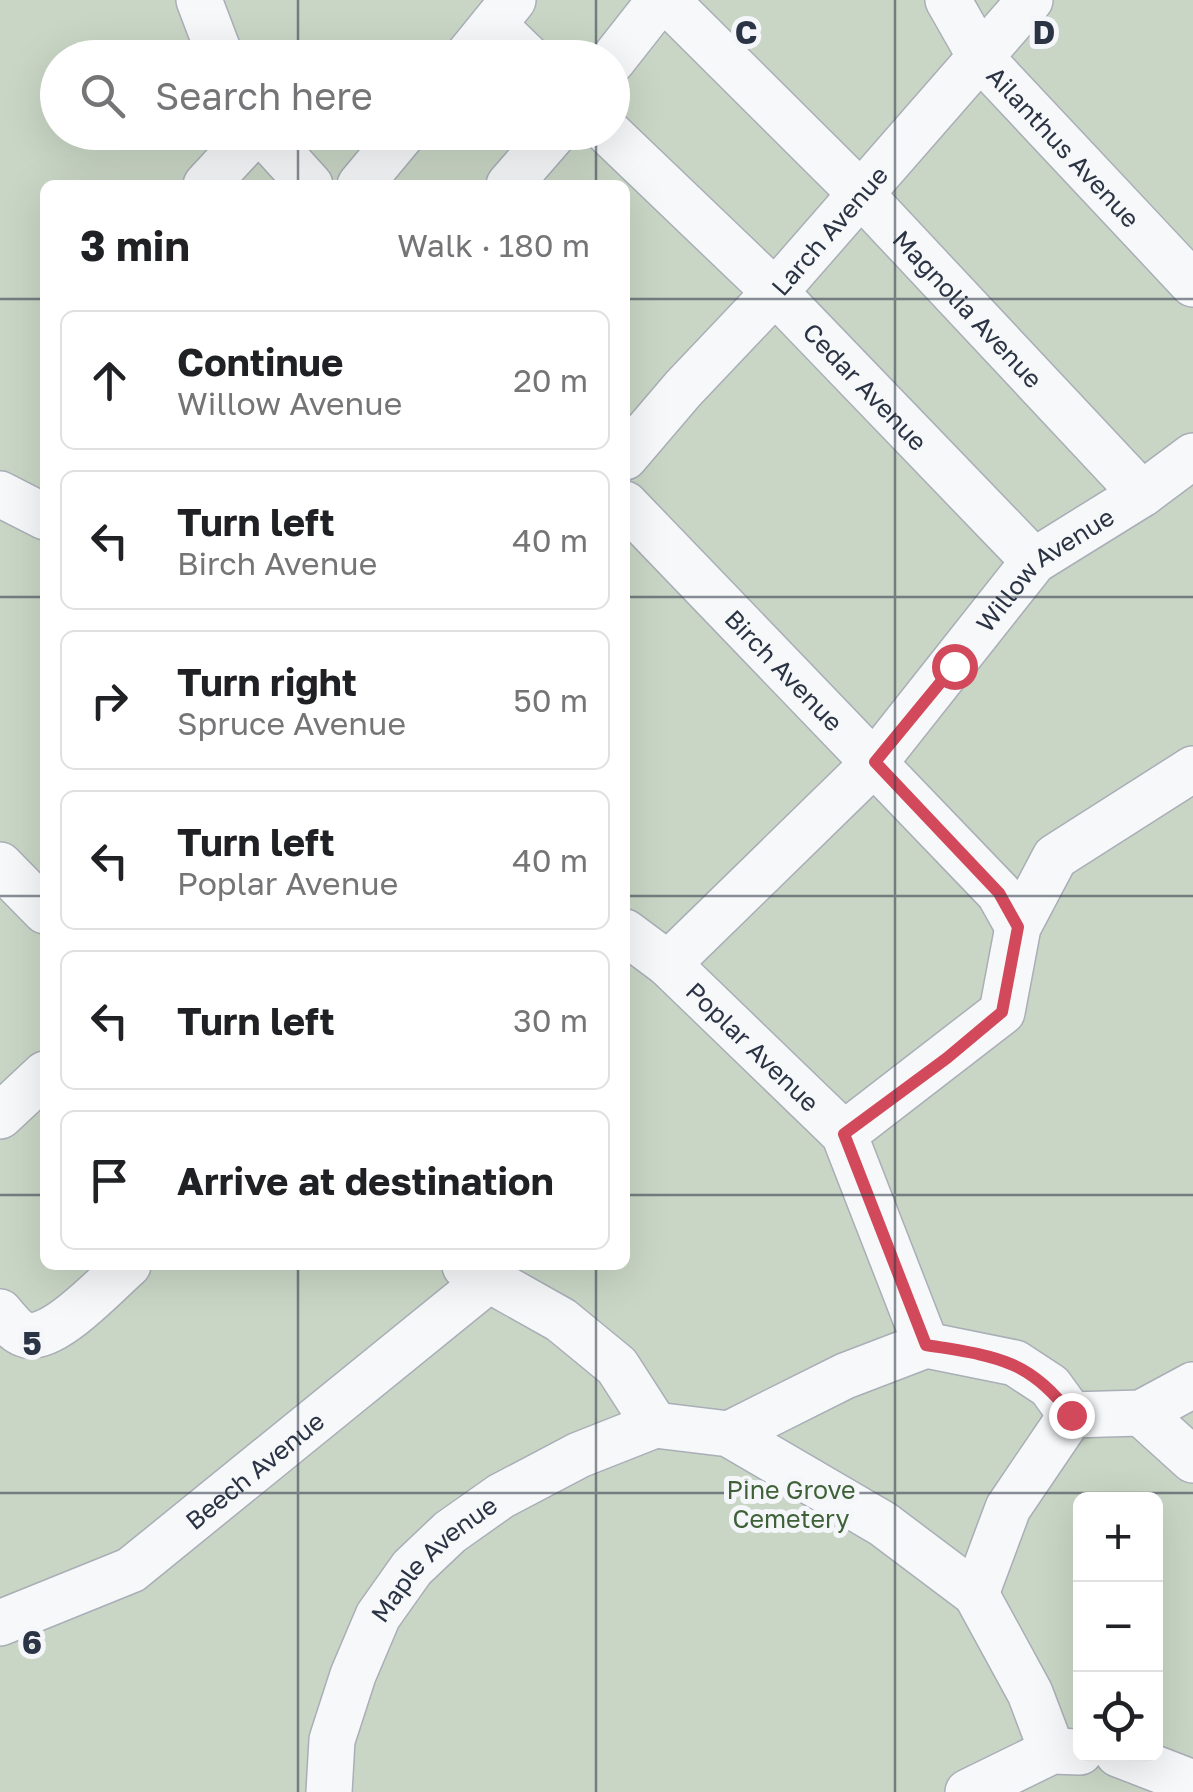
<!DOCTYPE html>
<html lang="en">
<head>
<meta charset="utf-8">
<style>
  body { margin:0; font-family:"Golos Text",sans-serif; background:#f6f6f6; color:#202124 }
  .controls { position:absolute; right:30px; bottom:30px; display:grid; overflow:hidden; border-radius:15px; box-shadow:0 10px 40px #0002 }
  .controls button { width:90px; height:90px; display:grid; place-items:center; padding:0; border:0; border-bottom:2px solid #e0e0e0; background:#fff; color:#202124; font:50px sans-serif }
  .stop { position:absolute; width:30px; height:30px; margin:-22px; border:8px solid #d1495b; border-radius:50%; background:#fff }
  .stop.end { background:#d1495b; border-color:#fff; box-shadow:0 2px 10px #0008 }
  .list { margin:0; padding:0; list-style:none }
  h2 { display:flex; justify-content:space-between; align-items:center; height:130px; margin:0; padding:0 40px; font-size:42px }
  h2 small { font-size:32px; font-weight:400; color:#757577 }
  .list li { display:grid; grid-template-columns:65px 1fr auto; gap:30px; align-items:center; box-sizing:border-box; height:140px; margin:0 20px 20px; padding:0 20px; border:2px solid #e0e0e0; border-radius:15px }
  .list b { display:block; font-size:38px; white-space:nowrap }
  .list p { margin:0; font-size:32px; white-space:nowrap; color:#757577 }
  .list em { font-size:32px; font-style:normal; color:#757577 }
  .icon { flex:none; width:55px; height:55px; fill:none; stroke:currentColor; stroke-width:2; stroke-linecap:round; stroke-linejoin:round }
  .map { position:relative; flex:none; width:1193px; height:1792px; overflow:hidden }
  .search { position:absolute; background:#fff; box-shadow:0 10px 40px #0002; left:40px; top:40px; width:590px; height:110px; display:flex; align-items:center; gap:25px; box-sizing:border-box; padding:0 35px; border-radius:55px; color:#757577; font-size:38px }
  .panel { position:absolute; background:#fff; box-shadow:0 10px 40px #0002; left:40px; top:180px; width:590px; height:1090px; border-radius:15px }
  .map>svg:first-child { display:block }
  .green { fill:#c9d6c5; fill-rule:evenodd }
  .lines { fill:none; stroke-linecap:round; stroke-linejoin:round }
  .minor-casing { stroke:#a9aeb7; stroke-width:48 }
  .minor { stroke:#f7f8fa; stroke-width:45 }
  .route { stroke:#d1495b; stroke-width:12 }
  .grid { fill:none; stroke:#2b3445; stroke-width:2.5; stroke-opacity:0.55 }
  .labels { text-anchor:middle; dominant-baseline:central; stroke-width:10; stroke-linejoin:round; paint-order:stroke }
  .street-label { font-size:25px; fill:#2b3445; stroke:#f4f6f9 }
  .park-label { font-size:25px; fill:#3f6138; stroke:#f4f6f9 }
  .grid-label { font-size:32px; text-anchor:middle; font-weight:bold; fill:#2b3445; stroke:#f4f6f9; stroke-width:10; stroke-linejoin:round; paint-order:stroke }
</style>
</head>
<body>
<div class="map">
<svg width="1193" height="1792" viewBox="0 0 1193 1792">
  <rect width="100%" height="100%" fill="#e4e7ec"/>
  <!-- green -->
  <path class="green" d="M0,0h1193v1792h-1193zM58,58h554v74h-554zM45,185h580v1080h-580zM1080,1500h76v254h-76z"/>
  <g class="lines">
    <!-- minor casing -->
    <g class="minor-casing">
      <g id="minor">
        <polyline points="199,0 221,58"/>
        <path id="s1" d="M666,0l193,192 283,302"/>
        <path id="s2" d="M948,0l33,58 212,226"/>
        <polyline points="494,25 528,58"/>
        <polyline points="466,58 513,0"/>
        <polyline points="612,61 660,0"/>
        <polyline points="262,132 310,185"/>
        <path id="s3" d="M608,132l167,160 259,269"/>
        <polyline points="206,185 255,132"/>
        <polyline points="360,185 404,132"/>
        <polyline points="509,185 555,132"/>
        <path id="s4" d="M625,457l58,-68 92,-97 255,-292"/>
        <polyline points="0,494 45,517"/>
        <path id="s5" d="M625,504l374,389 19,34"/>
        <polyline points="0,865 45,911"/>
        <path id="s6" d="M625,932l43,32 176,170 82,211"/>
        <path id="s7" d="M668,964l207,-202 159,-201 108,-67 51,-38"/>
        <polyline points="0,1116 45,1074"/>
        <polyline points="844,1134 1002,1012 1018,927 1055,857 1193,769"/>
        <polyline points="465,1266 561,1320 617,1366 655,1425"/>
        <path d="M0,1312c7,8 15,19 24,22 26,12 83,-51 104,-69"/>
        <polyline points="1141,1413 1193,1460"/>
        <polyline points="1071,1415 1141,1413 1193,1385"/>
        <polyline points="729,1434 845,1376 926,1345 1015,1363 1050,1386 1071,1415"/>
        <polyline points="976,1594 1008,1508 1071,1415"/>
        <path id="s8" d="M0,1623l131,-53 356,-289"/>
        <polyline points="1118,1754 1193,1783"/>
        <path id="s9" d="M329,1792l3,-52 21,-65 25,-59 34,-48 38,-36 51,-36 78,-41 76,-30 74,9 154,90 93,70 54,99 22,58"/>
        <polyline points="968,1792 1052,1751 1080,1752"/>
      </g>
    </g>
    <!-- minor -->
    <use href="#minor" class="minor"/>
  </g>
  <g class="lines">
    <!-- route -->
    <path class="route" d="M954,666l-79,96 124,131 19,34 -16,85 -55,46 -103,76 82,211c67,11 103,13 145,70"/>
  </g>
  <!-- grid -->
  <path class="grid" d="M298,0v58M596,0v58M895,0v1792M298,132v53M596,132v53M0,299h45M625,299h568M0,597h45M625,597h568M0,896h45M625,896h568M0,1195h45M625,1195h568M298,1265v527M596,1265v527M0,1493h1193"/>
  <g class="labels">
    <!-- street labels -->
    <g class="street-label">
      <text stroke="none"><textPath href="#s2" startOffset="188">Ailanthus Avenue</textPath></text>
      <text stroke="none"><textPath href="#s4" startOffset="305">Larch Avenue</textPath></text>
      <text stroke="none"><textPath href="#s1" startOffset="432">Magnolia Avenue</textPath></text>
      <text stroke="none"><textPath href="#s3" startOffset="362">Cedar Avenue</textPath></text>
      <text stroke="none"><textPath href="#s7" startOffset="548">Willow Avenue</textPath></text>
      <text stroke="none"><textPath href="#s5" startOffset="230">Birch Avenue</textPath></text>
      <text stroke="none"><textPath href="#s6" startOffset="172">Poplar Avenue</textPath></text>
      <text stroke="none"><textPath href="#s8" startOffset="300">Beech Avenue</textPath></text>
      <text stroke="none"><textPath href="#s9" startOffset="265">Maple Avenue</textPath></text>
    </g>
    <!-- park labels -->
    <g class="park-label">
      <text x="791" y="1489">Pine Grove<tspan x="791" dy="29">Cemetery</tspan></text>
    </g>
  </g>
  <g class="grid-label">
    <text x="746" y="44">C</text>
    <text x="1044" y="44">D</text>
    <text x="32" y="1355">5</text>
    <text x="32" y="1654">6</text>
  </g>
</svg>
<div class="controls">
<button>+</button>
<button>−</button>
<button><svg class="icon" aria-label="locate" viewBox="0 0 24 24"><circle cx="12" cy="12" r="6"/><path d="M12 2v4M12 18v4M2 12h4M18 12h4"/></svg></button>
</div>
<div class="stop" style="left:954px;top:666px"></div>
<div class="stop end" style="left:1071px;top:1415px"></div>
<div class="search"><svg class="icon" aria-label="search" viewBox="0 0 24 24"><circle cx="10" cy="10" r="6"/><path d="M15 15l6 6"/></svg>Search here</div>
<section class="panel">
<h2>3 min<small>Walk · 180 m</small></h2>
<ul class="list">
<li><svg class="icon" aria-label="ahead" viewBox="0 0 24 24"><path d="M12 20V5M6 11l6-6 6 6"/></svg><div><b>Continue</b><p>Willow Avenue</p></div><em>20 m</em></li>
<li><svg class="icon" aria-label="left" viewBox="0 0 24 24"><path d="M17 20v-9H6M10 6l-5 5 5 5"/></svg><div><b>Turn left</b><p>Birch Avenue</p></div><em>40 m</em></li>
<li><svg class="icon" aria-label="right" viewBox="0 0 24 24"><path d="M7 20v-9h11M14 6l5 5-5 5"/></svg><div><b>Turn right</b><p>Spruce Avenue</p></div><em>50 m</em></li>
<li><svg class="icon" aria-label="left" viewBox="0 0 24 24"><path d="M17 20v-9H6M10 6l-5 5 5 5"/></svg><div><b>Turn left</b><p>Poplar Avenue</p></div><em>40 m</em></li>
<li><svg class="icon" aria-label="left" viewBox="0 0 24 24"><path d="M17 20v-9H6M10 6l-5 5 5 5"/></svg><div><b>Turn left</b></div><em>30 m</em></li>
<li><svg class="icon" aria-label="arrive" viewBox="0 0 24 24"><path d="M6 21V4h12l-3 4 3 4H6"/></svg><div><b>Arrive at destination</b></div></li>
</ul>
</section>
</div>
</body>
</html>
